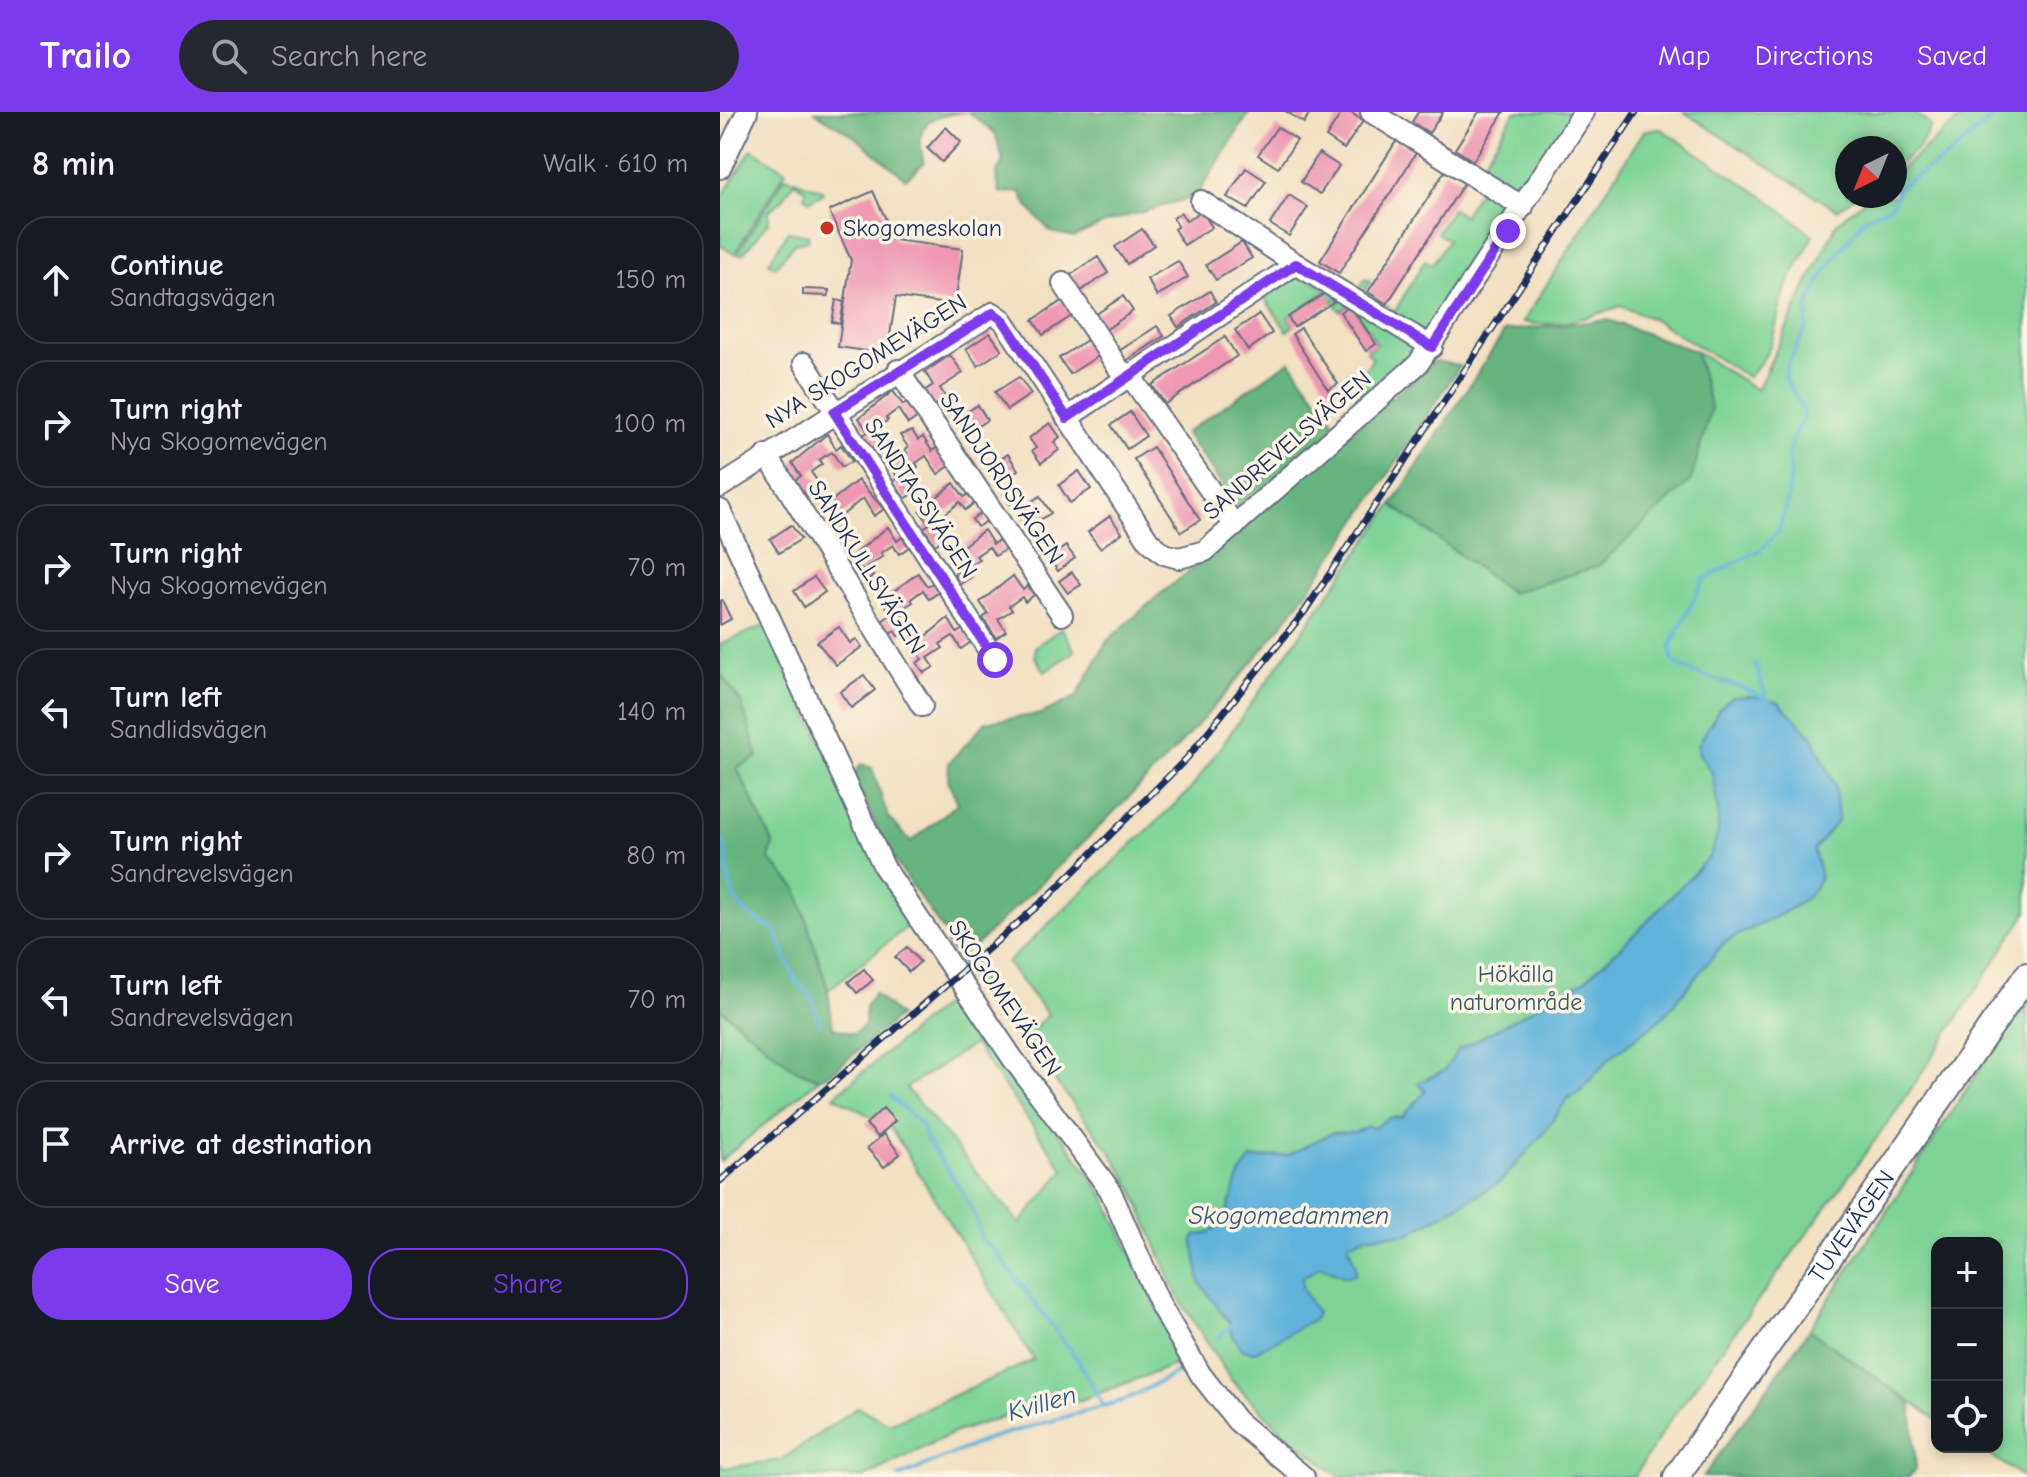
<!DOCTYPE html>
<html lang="en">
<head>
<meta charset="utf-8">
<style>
  body { margin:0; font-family:"Comic Neue",sans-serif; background:#242831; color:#f1f3f6 }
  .controls { position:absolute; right:24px; bottom:24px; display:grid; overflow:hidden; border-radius:16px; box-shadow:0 4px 12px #0003 }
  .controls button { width:72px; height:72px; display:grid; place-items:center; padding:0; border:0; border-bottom:2px solid #363941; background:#171b24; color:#f1f3f6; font:40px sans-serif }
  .compass { position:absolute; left:1115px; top:24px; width:72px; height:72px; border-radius:50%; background:#171b24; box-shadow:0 4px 12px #0003; rotate:223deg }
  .stop { position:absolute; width:24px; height:24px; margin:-18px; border:6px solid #7c3aed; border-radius:50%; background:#fff }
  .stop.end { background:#7c3aed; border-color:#fff; box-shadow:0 2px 8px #0008 }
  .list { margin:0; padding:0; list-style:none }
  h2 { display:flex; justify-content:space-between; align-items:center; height:104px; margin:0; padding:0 32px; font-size:34px }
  h2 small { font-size:26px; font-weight:400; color:#9ea1a6 }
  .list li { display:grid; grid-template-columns:52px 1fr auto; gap:24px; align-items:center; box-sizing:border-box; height:128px; margin:0 16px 16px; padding:0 16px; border:2px solid #363941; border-radius:32px }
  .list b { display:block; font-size:30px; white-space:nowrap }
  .list p { margin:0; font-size:26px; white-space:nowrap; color:#9ea1a6 }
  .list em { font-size:26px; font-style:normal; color:#9ea1a6 }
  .actions { display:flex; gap:16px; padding:24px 32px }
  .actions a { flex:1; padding:18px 0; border:2px solid #7c3aed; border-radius:32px; text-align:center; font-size:28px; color:#7c3aed }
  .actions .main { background:#7c3aed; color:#fff }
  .icon { flex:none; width:44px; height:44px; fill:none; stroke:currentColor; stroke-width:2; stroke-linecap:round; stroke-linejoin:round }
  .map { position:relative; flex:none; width:1307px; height:1365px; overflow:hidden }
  header { display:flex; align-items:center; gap:48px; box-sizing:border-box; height:112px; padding:0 40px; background:#7c3aed; color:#fff }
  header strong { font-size:38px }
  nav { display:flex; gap:44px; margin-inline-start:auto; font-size:28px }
  .search { width:560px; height:72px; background:#242831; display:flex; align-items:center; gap:20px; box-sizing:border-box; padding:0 28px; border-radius:44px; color:#9ea1a6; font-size:30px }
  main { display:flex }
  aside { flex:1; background:#171b24 }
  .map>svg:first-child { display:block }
  .green { fill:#7dd396; stroke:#4c817a; stroke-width:2; fill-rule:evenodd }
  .forest { fill:#66b57f; stroke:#40726e; stroke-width:2 }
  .water { fill:#60b3db; stroke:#3e719c; stroke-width:2 }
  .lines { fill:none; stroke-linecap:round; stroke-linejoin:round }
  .stream { stroke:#60b3db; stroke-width:4 }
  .building { fill:#ee97b2 }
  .minor-casing { stroke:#666d81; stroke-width:24 }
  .major-casing { stroke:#666d81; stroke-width:28 }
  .minor { stroke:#fff; stroke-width:20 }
  .major { stroke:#fff; stroke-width:24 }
  .rail-casing { stroke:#1b2f5e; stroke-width:7 }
  .rail { stroke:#fcf5e5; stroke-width:4; stroke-dasharray:12; stroke-linecap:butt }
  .route { stroke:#7c3aed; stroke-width:10 }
  .poi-dot { fill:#c8321e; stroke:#fcf5e5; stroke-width:3 }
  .labels { text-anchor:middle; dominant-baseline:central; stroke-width:7; stroke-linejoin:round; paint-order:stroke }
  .poi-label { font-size:24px; fill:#1b2f5e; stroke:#fcf5e5; text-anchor:start }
  .street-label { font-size:24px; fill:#1b2f5e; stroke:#fcf5e5 }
  .park-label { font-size:24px; fill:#34586c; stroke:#fcf5e5 }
  .water-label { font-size:26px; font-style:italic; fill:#305784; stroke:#fcf5e5 }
</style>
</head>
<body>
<header>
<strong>Trailo</strong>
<div class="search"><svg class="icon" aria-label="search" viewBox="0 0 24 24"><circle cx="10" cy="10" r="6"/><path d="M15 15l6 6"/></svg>Search here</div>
<nav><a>Map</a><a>Directions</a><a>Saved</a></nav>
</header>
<main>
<aside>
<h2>8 min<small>Walk · 610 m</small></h2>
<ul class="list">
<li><svg class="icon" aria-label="ahead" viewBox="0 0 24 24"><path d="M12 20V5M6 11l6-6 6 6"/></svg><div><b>Continue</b><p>Sandtagsvägen</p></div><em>150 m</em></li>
<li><svg class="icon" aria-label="right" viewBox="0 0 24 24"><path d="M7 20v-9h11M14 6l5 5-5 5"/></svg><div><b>Turn right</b><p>Nya Skogomevägen</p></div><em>100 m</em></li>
<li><svg class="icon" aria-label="right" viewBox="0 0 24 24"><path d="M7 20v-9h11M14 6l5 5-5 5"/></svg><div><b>Turn right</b><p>Nya Skogomevägen</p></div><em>70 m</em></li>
<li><svg class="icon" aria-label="left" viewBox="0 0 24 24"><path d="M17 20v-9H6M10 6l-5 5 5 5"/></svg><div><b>Turn left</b><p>Sandlidsvägen</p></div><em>140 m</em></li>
<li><svg class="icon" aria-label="right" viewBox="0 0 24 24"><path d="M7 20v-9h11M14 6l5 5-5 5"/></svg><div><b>Turn right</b><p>Sandrevelsvägen</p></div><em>80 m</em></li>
<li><svg class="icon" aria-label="left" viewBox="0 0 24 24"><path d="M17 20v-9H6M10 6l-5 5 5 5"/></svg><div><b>Turn left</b><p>Sandrevelsvägen</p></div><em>70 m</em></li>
<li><svg class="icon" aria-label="arrive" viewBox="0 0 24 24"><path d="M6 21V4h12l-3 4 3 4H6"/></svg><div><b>Arrive at destination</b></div></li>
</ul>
<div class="actions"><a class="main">Save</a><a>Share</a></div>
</aside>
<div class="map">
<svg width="1307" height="1365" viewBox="0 0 1307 1365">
  <rect width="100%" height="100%" fill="#fcf5e5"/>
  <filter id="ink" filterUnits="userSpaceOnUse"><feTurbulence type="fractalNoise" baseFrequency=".0125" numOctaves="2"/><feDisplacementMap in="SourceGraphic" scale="16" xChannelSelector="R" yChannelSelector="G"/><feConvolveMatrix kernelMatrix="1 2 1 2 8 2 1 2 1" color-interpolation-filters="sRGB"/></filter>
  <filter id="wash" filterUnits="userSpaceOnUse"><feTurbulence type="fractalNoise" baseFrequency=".006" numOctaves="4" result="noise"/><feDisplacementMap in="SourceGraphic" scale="32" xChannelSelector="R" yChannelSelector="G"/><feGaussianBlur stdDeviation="1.8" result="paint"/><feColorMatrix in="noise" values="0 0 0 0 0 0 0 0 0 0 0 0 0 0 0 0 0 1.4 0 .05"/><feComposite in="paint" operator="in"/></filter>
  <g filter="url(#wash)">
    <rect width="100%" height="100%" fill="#f1e0c1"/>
    <!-- green -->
    <g class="green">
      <polygon points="795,0 856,0 806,78 789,81 759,57"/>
      <polygon points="964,0 1194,0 1211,14 1200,34 1175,55 1175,36 1127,36 1127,84 1136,84 1117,98"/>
      <polygon points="1248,0 1307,0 1307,800 1180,994 947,1313 914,1365 620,1365 559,1316 511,1268 457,1183 412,1075 390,1039 315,943 305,924 328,903 287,851 470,678 672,393 791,481 991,296 975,239 1037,278 1117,111 1149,84 1175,84 1175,62"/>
      <path d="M941,17l106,70 46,36c-7,19 -18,33 -26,51 -16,37 -5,57 -39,91l-95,-58 -33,-13c-30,11 -65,23 -97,16l121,-191z"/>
      <polygon points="32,37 66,59 14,142 0,133 0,88"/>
      <polygon points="65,65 102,78 103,82 89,89 84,84 87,79 74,70 63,87 49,99 49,110 23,142 17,142"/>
      <polygon points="762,74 784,88 788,105 715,219 699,222 636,182 645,167 650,169 644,181 675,199 705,148 712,152 728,128 717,121 732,97 743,104"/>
      <polygon points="68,120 88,123 89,128 75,131 55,155 49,150"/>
      <polygon points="575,160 621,183 613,190 606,180 568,205 573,214 567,219 542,182"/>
      <polygon points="625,185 694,232 695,245 649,287 633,274 653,246 647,240 657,232 631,192 620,199 615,193"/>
      <polygon points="44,514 192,811 108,878 77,777 49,747 53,731 16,655 22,592 0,561 0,532"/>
      <polygon points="342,516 355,539 325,560 315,545 315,535"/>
      <path d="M226,830c40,24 33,38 49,75z"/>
      <path d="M239,880l144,202 80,168 -102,38 -79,17 -49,16 -89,44h-144v-12l5,3 56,-8 77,-53 31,17 145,-64 -143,-232 -57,-32zM254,932l90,126 -44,54 -114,-136z"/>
      <polygon points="1307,885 1307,1365 1303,1365 1258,1335 1277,1335 1277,1131 1217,1131 1217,1308 1089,1218"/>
      <polygon points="0,897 74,957 99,967 0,1049"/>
    </g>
    <!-- forest -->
    <g class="forest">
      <path d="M95,0h151c-39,5 -52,10 -42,51l-18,16 -51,-42z"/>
      <polygon points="248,0 530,0 476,85 387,110 354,125 331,120 307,94 301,80 280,81 276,63 283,48 275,21"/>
      <polygon points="888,208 975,239 991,296 971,368 878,454 792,481 672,393 785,219"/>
      <path d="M570,249l55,76 90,-76 25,5c-65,97 -128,199 -202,289 -86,106 -186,198 -284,292l-27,-12 -7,-9 -54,-78 -33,-71 8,-13 11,4 16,49 23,25 47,-39 -10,-22 1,-18 37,-41 55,-8 35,-17 31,-56 52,-46 91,-71 -65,-91z"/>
      <polygon points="0,561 22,592 38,645 17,656 53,731 49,747 77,777 108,878 113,916 134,922 145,912 145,895 154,881 179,904 109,963 99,967 74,957 0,896"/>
      <polygon points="1089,1218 1191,1291 1196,1357 1189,1365 983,1365"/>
    </g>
    <!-- water -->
    <path class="water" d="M1031,584l27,5 35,36 22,49 3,34 -24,30c1,8 6,18 6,25 -4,34 -74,51 -97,69l-59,72 -53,41 -32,35 -12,7 -23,34 -44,49 -92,52 -41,2 -19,8 8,24 -1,7 -10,2 -24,-11 -19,12v10l15,25 -3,6 -59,33 -13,-2 -11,-18v-7l-31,-42 -7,-43 3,-5c40,0 29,-51 56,-76l37,-4 42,-22 25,-1 11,-6 7,2 15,-10 13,-1 24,-26 -9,-8 27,-12 14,-21 126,-69 58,-54 68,-71 8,-23v-23l-6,-37 -13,-19 -1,-9 21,-36 14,-12z"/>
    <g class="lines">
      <!-- stream -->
      <g class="stream">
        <polyline points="1035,552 1047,587"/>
        <path d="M1050,589c-30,-20 -68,-19 -97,-40l-3,-14 34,-68 58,-30 16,-17 10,-33 3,-26 -3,-17 6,-22 9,-14 1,-9 -18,-31v-12l21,-42v-19l22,-42 36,-47 27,-13 8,-19 48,-30 51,-44"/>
        <path d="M0,727l6,7c2,46 4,63 48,83l23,54 14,12 10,29"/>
        <polyline points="170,984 202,1013 205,1026 241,1077 257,1108 261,1128 276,1140 358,1248 384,1295"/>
        <polyline points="500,1225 515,1209"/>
        <polyline points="179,1365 270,1326 405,1288 468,1255"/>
      </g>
    </g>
    <g id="blocks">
      <!-- building -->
      <g class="building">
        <polygon points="567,0 590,0 584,11"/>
        <polygon points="622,0 630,0 643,9 624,37 606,25"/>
        <polygon points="698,0 723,0 709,21 692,10"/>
        <polygon points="759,0 784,0 753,49 735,37"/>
        <polygon points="226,15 241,30 222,50 207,36"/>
        <polygon points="557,15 577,28 558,56 538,43"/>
        <polygon points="677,28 696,41 619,161 600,149"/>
        <polygon points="599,41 619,54 600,82 581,70"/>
        <polygon points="526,56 546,69 528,97 507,85"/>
        <polygon points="725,59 744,71 667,192 648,180"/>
        <polygon points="153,79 175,128 243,137 235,193 176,185 167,242 118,235 131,148 109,99"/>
        <polygon points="569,83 588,95 569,124 550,112"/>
        <polygon points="482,99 492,115 464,133 454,117 458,114 453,106 461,101 466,109"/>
        <polygon points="422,117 434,133 407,152 395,135"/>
        <polygon points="522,130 532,146 496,168 486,153"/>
        <polygon points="378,145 388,161 359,180 349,164"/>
        <polygon points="458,149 468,165 437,184 427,167"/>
        <polygon points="83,177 109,178 108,184 83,183"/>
        <polygon points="490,179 496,190 458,215 451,204"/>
        <polygon points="607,180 613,190 574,215 568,205"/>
        <polygon points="403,184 413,199 385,218 375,203"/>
        <polygon points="116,188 124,190 120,212 112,210"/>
        <polygon points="343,188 353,203 323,223 313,208"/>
        <polygon points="630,193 656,232 646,239 620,200"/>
        <polygon points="539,202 552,221 528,238 515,218"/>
        <polygon points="437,214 444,224 406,249 399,239"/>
        <polygon points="581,216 618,272 608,278 572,222"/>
        <polygon points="270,221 282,238 258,254 246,237"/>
        <polygon points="505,225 517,244 445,292 432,273"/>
        <polygon points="367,228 378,244 350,262 339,246"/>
        <polygon points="230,243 243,261 220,276 226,286 214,294 204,279 213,273 205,260"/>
        <polygon points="299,265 311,282 287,298 275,280"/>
        <polygon points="173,279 183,293 188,289 198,305 188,312 178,297 166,306 168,308 154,318 165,333 154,340 143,323 148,320 139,306"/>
        <polygon points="258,293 267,308 247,321 237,306"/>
        <polygon points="410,300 426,324 407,337 391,313"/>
        <polygon points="330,311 340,325 334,330 339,338 321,351 312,339 316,336 309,326"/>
        <polygon points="192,319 198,328 203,325 212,339 218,335 231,353 218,362 206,344 196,351 198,355 188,362 199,378 185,387 173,369 178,366 170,353 187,341 185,338 188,335 180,323"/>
        <polygon points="107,322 116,337 121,333 132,349 122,355 112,340 99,348 102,352 91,360 102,376 87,385 75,368 81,364 72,351"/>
        <polygon points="433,335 480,408 461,420 414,347"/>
        <polygon points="288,342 298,358 280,370 269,355"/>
        <polygon points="359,359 371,377 350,391 339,373"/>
        <polygon points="138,368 164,397 154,404 143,386 118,407 124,417 113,424 106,414 111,411 101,397"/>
        <polygon points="234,371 244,385 249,382 255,391 245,398 240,390 215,410 225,426 215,433 204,416 209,412 200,399"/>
        <polygon points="296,374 302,384 290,392 284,382"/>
        <polygon points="320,384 331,401 309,415 298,399"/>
        <polygon points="262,401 267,409 257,415 252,407"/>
        <polygon points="390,404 402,421 380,436 368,420"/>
        <polygon points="71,413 81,427 59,441 50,427"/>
        <polygon points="168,415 177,429 182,425 189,435 179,442 173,433 161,441 163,444 147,455 153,464 144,470 138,461 142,458 133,443"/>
        <polygon points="264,418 273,432 279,428 285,438 275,444 269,435 256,444 259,447 245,456 251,465 240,472 234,462 239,459 230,444"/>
        <polygon points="346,434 355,446 338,459 329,446"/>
        <polygon points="352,460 361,473 348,481 339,469"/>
        <polygon points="198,461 207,474 213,471 219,480 209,487 203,478 191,487 193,490 179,499 190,516 178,524 175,519 168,523 160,511 171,502 162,488"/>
        <polygon points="293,464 303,478 308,474 314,483 305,490 302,485 289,494 292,498 278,507 286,519 276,526 263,506 268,502 260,490"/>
        <polygon points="94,465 105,480 84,495 74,479"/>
        <polygon points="2,488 11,507 0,513 0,489"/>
        <polygon points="228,506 237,521 243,517 251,530 241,537 233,524 220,532 223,536 208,546 214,555 204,561 197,551 202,547 194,534"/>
        <polygon points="119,515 130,531 136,527 142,535 116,553 97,530"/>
        <polygon points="144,563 155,578 131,596 120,580"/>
        <polygon points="187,835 200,850 189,860 175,845"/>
        <polygon points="144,857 153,868 137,881 128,870"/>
        <polygon points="163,996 175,1009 158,1025 146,1012"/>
        <polygon points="164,1022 180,1042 164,1055 147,1036"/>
      </g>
    </g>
  </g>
  <g filter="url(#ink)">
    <use href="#blocks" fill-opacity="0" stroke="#666d81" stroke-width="2"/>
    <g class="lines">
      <!-- minor casing -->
      <g class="minor-casing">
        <g id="minor">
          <polyline points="651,0 803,95"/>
          <polyline points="0,56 27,0"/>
          <polyline points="481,89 576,152 712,235"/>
          <polyline points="343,171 399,257 411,265 515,414"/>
          <polyline points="84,251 275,548"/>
          <polyline points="178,258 342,503"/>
          <polyline points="347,306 576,152"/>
          <polyline points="47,343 202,594"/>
          <polyline points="0,375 273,201 283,208 429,429 444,442 459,446 485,439 698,252 864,0"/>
          <polyline points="0,398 164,755 293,947 390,1078 440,1193 481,1263 517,1309 584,1365"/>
        </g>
      </g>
      <!-- major casing -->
      <g class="major-casing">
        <g id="major">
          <path id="s1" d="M956,1365l351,-502"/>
        </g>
      </g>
      <!-- minor -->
      <use href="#minor" class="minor"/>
      <!-- major -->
      <use href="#major" class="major"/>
      <!-- rail casing -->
      <g class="rail-casing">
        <polyline id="rail" points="0,1069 329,784 467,646 585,499 916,0"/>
      </g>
      <!-- rail -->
      <use href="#rail" class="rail"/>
    </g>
  </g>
  <g class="lines" filter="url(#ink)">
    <!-- route -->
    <polyline class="route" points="275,548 114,300 273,201 283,208 347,306 576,152 712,235 788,119"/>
  </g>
  <!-- markers -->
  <circle class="poi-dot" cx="107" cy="116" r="8"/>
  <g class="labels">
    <!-- poi labels -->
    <g class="poi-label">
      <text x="123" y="116">Skogomeskolan</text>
    </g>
    <!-- street labels -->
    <g class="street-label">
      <text transform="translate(146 249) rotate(-32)">NYA SKOGOMEVÄGEN</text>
      <text transform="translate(567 333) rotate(-41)">SANDREVELSVÄGEN</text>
      <text transform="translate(282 366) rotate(56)">SANDJORDSVÄGEN</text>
      <text transform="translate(201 386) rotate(57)">SANDTAGSVÄGEN</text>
      <text transform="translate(147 455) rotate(58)">SANDKULLSVÄGEN</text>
      <text transform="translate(285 886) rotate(56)">SKOGOMEVÄGEN</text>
      <text stroke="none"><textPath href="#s1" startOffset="306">TUVEVÄGEN</textPath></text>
    </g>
    <!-- park labels -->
    <g class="park-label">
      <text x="796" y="862">Hökälla<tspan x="796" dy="28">naturområde</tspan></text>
    </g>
    <!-- water labels -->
    <g class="water-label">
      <text x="569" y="1104">Skogomedammen</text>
      <text transform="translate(322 1292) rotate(-16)">Kvillen</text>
    </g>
  </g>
</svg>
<div class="controls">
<button>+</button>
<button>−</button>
<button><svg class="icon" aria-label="locate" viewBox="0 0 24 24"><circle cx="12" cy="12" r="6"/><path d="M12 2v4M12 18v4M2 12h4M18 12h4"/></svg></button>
</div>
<svg class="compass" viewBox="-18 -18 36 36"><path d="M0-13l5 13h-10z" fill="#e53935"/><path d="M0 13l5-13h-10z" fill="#9ea1a6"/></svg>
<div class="stop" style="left:275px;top:548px"></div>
<div class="stop end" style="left:788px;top:119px"></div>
</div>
</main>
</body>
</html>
